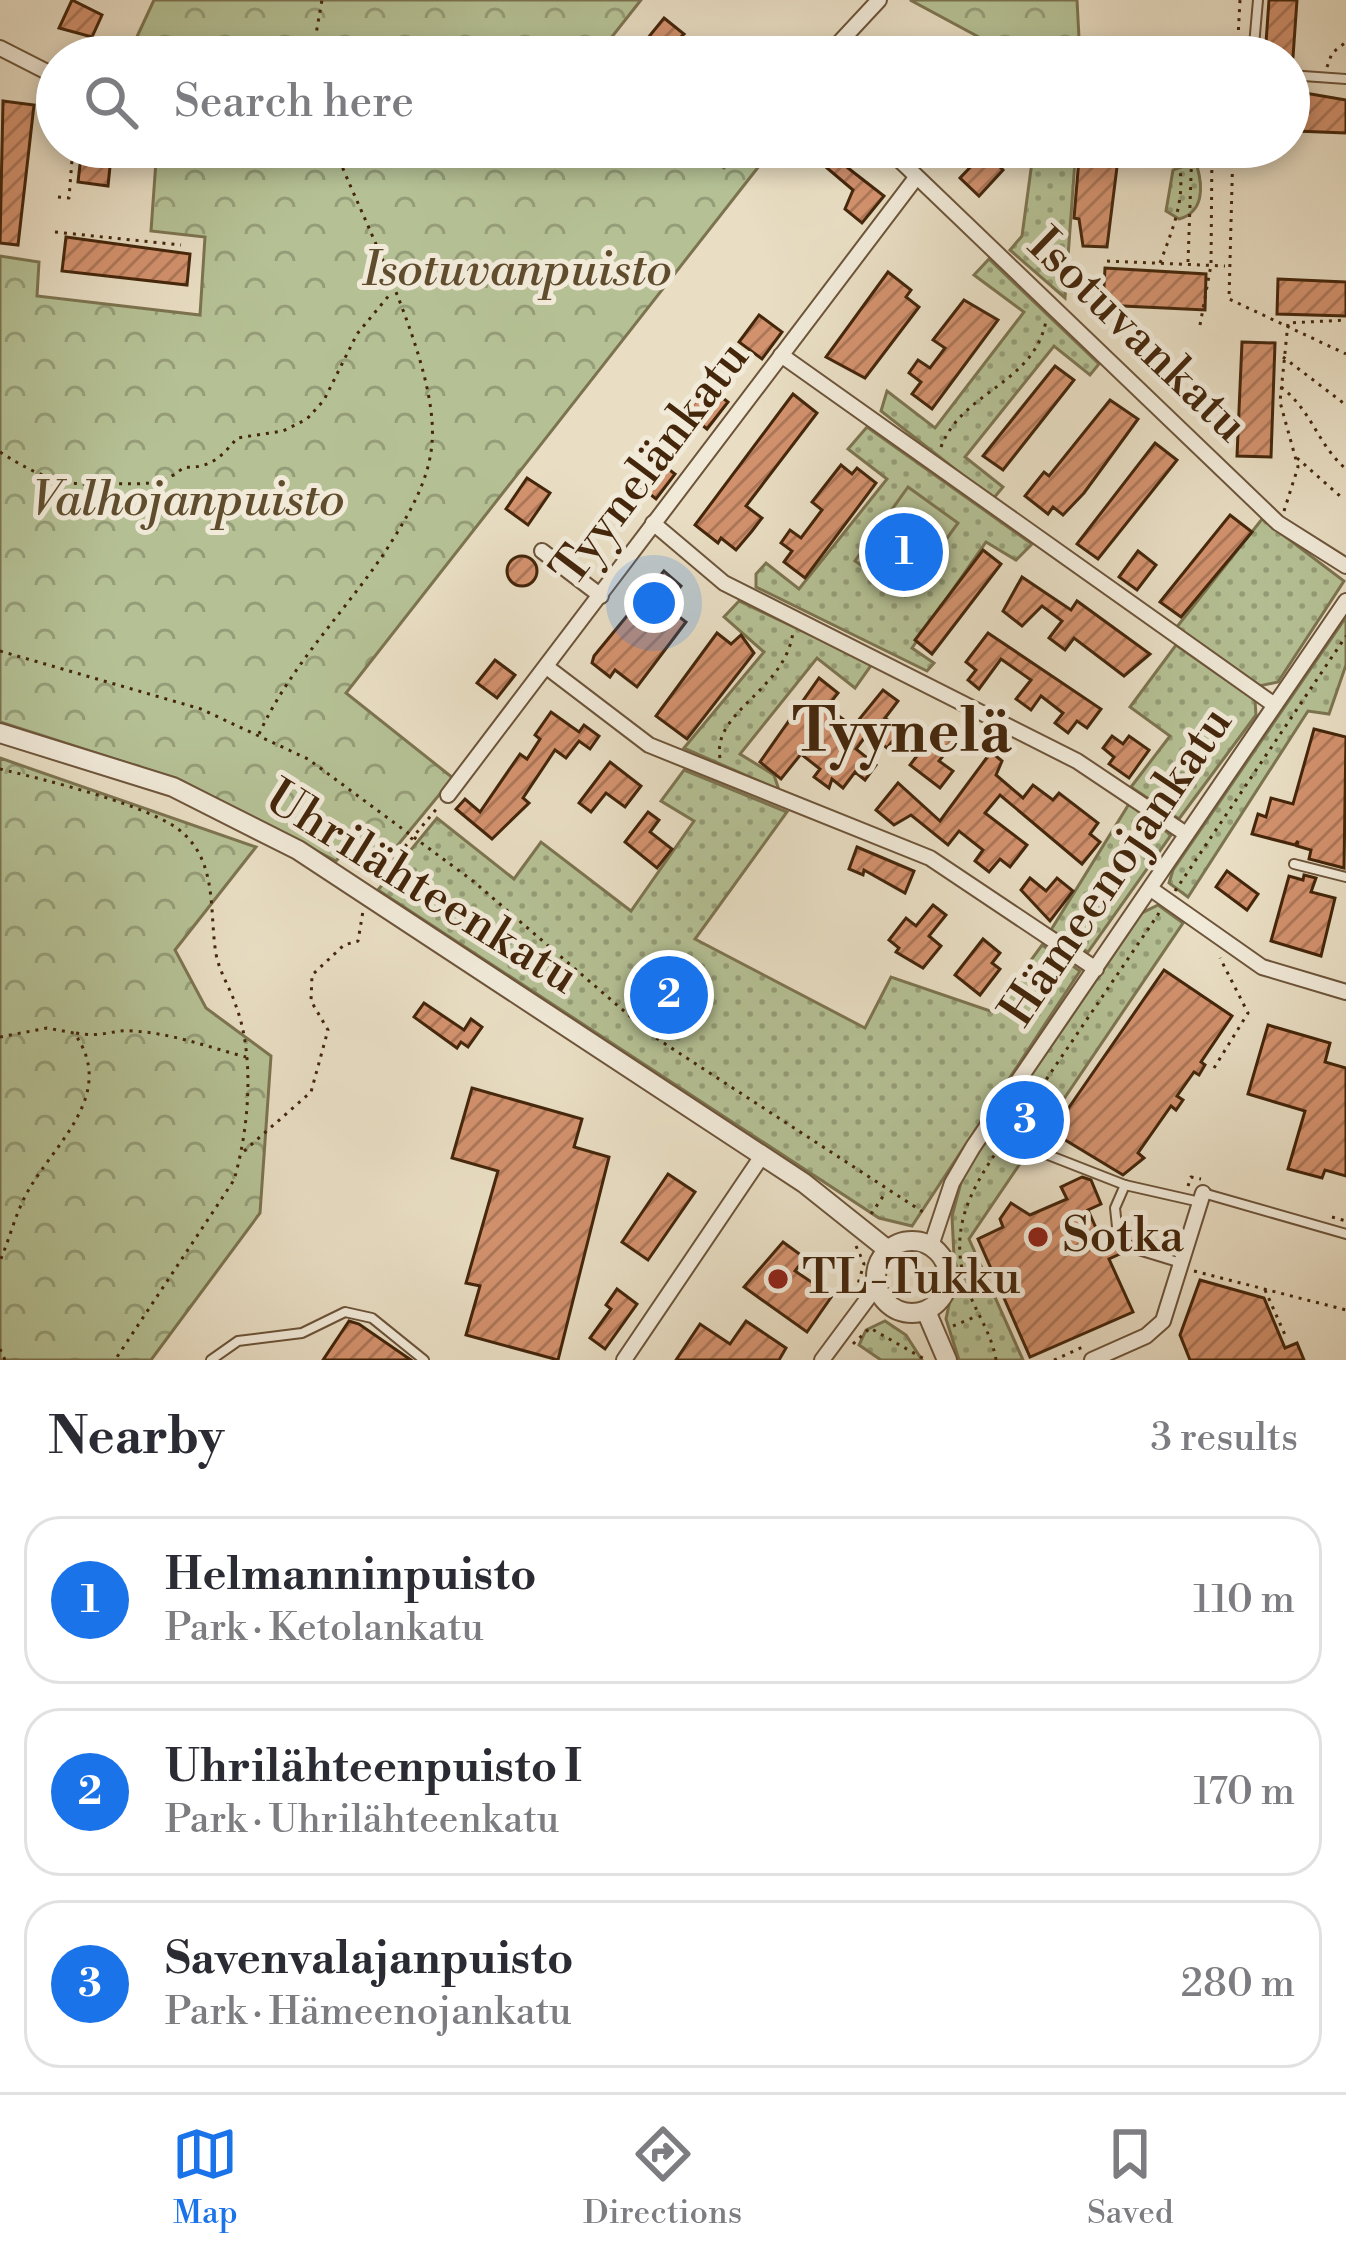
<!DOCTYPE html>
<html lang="en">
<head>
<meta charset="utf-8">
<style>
  body { margin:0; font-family:"Libre Bodoni",serif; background:#f7f7f7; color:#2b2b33 }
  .you { position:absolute; left:654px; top:603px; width:42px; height:42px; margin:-30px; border:9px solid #fff; border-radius:50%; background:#1a73e8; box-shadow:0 0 0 18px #1a73e833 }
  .badge { display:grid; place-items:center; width:78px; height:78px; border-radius:50%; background:#1a73e8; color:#fff; font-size:39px; font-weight:700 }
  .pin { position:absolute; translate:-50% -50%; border:6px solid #fff; box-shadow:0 3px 12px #0006 }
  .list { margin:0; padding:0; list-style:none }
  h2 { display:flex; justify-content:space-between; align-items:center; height:156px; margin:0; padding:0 48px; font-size:51px }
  h2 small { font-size:39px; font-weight:400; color:#7c7c81 }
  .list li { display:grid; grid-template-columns:78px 1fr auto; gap:36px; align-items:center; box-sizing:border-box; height:168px; margin:0 24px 24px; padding:0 24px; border:3px solid #e1e1e2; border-radius:36px }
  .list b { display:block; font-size:45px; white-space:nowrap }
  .list p { margin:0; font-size:39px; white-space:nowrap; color:#7c7c81 }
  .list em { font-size:39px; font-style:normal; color:#7c7c81 }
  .icon { flex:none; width:66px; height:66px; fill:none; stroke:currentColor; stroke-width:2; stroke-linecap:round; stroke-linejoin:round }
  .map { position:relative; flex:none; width:1346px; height:1360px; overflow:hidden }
  .search { position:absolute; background:#fff; box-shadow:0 6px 18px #0003; left:36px; right:36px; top:36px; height:132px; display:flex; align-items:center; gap:30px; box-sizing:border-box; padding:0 42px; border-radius:66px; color:#7c7c81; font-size:45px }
  .sheet { height:732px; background:#fff }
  nav { display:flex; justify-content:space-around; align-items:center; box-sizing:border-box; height:168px; border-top:3px solid #e1e1e2; background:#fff; font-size:33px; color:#7c7c81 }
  nav a { display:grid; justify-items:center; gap:6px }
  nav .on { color:#1a73e8 }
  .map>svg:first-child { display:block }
  .forest { fill:url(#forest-crowns); stroke:#7c7450; stroke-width:3 }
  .park { fill:url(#park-dots); stroke:#7c7450; stroke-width:3 }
  .pitch { fill:#b5c195; stroke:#7c7450; stroke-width:3 }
  .building { fill:url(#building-hatch); stroke:#44260b; stroke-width:3 }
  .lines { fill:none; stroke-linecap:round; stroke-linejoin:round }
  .service-casing { stroke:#6d5439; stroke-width:12 }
  .minor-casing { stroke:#6d5439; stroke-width:18 }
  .tertiary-casing { stroke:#6d5439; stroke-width:22 }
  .path { stroke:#44260b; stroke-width:3; stroke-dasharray:3 6; stroke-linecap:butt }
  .service { stroke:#f1ead9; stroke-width:8 }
  .minor { stroke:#f1ead9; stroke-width:14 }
  .tertiary { stroke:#f1ead9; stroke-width:18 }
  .poi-dot { fill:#8f2418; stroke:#f1ead9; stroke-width:4.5 }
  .labels { text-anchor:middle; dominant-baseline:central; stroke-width:10; stroke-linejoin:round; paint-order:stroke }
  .park-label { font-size:48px; font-style:italic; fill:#604d2e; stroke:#f1ead9 }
  .street-label { font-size:48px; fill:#44260b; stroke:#f1ead9 }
  .poi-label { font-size:48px; fill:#44260b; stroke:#f1ead9; text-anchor:start }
  .district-label { font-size:60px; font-weight:bold; fill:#44260b; stroke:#f1ead9 }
</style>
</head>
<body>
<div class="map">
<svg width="1346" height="1360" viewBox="0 0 1346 1360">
  <defs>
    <pattern id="forest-crowns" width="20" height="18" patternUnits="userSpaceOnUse" patternTransform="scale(3)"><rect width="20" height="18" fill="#b5c195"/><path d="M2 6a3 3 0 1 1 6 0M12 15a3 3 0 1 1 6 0" fill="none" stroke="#959d78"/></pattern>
    <pattern id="park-dots" width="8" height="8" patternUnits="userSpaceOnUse" patternTransform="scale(3)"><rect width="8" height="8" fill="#b5c195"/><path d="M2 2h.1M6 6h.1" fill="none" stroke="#959d78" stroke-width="1.8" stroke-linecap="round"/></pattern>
    <pattern id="building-hatch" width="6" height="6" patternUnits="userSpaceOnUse" patternTransform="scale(3)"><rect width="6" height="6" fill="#d3926e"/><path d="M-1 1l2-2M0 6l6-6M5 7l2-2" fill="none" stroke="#ad7759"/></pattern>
  </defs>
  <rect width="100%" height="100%" fill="#e9dec4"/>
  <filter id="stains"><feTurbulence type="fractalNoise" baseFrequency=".00167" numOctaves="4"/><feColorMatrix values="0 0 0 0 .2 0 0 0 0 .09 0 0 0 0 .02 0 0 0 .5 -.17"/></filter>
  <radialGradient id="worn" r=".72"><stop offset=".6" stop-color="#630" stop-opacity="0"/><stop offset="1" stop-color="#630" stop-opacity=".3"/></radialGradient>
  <!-- forest -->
  <g class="forest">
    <polygon points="154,0 641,0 596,57 97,57 135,41"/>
    <polygon points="910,0 1077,0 1080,57 1016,57"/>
    <polygon points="157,147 695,147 724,168 742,147 774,147 346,693 453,778 374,874 342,854 336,861 180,780 0,722 0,256 39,262 37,296 200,315 205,237 151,231"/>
    <polygon points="0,758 256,847 175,950 206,1008 271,1056 260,1213 151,1360 0,1360"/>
  </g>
  <!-- park -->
  <g class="park">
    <polygon points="1034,147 1076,147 1065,298 1010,250 1022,236"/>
    <path d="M1190,164l7,2c6,21 7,46 -18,53l-13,-8 7,-41z"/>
    <polygon points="989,259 1099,364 1090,375 1054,346 965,457 1003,487 993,499 881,411 887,391 935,428 1024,312 974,275"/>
    <polygon points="867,427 1032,544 1016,560 986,542 912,648 934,663 927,671 756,587 756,574 766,563 799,589 887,479 848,449"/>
    <polygon points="1262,519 1344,581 1278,682 1259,686 1176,628"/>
    <polygon points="739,601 872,664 855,688 817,658 740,754 774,775 779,790 684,748 764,652 724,617"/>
    <polygon points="1346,617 1346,665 1329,714 1308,711 1188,897 1169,883 1173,870"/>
    <polygon points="1176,645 1255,700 1256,715 1179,819 1131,787 1170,736 1130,707"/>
    <polygon points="684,770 787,812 695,939 865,1028 891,977 993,1012 1042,945 1080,971 912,1226 879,1218 378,890 437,818 514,879 541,842 631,911 694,821 661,801"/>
    <polygon points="1129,804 1171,835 1088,952 1051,930"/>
    <polygon points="1158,905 1183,923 969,1239 1023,1360 959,1360 946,1319 955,1277 952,1216 963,1175 1142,913"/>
    <polygon points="885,1321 906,1335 922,1360 881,1360 859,1345 866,1330"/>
  </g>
  <!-- pitch -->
  <polygon class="pitch" points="908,487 958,523 905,596 855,561"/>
  <!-- building -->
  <g class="building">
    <polygon points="72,0 102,15 92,37 59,28"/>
    <polygon points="1269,0 1297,0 1293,57 1265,57"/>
    <polygon points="664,18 684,34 659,57 643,44"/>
    <polygon points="1299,92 1346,100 1346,133 1296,131"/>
    <polygon points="3,101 34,105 18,245 0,243"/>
    <polygon points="82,147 112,147 108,186 78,182"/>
    <polygon points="828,147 859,147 848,168 884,196 862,223 845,209 853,190 827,168 837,154"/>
    <polygon points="1080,147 1114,147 1118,159 1107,247 1083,246 1079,219 1074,218"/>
    <polygon points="985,152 1003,170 979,196 960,178"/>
    <polygon points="66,237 190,254 187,285 62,271"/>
    <polygon points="1105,268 1206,274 1205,310 1103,305"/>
    <polygon points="888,272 911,290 906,297 919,307 865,378 826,357"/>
    <polygon points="1278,279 1346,282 1346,316 1277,314"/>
    <polygon points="964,300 998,320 932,409 912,394 921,382 909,373 918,360 930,368 945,348 933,340"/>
    <polygon points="759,315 782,332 762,359 739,342"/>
    <polygon points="1242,342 1275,343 1271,457 1237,456"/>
    <polygon points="1055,366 1074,380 1003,470 983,456"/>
    <polygon points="707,386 728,402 707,429 686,412"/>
    <polygon points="793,394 817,413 746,506 762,518 752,531 736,550 721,538 718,543 695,525"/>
    <polygon points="1110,400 1138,419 1084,493 1063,515 1053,507 1048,514 1025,496 1044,472 1049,476"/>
    <polygon points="1155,443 1177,460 1098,559 1077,544"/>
    <polygon points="651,456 675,474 656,499 633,481"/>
    <polygon points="841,465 852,474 857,468 876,483 805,578 784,562 792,551 781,543 790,530 801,538 822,510 812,502"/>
    <polygon points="527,478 550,493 528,525 506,509"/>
    <polygon points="1230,515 1252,532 1181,617 1160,602"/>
    <polygon points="983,550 1001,564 932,654 915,640"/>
    <polygon points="1138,551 1156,565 1137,590 1119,577"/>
    <circle cx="522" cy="571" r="15"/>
    <polygon points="664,571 681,586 665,606 686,622 637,687 615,670 610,677 592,663 594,656"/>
    <polygon points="1022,577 1071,610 1077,601 1150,654 1124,676 1074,638 1065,650 1049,638 1062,621 1042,606 1022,626 1003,611"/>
    <polygon points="717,633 731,644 741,635 754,653 687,739 656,716"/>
    <polygon points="988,633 1101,709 1087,728 1077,721 1068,733 1055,723 1063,713 1041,696 1031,710 1016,699 1031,680 1001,659 979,689 968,680 976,670 966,662"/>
    <polygon points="495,660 515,675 497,698 477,683"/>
    <polygon points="819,678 838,693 827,707 853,727 883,690 898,701 885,718 901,730 887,748 868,733 856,749 876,765 865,780 855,772 843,788 832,779 829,788 814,777 820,769 801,754 781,779 760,762"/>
    <polygon points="551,712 579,732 584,725 599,736 590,749 579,741 566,758 555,750 523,798 529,803 492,839 456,809 465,799 480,812 520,754 527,759 540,739 535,735"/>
    <polygon points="937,729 954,742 939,761 953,771 940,788 910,765"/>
    <polygon points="1314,729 1346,737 1344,868 1309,859 1311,850 1297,846 1298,841 1295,845 1252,834 1258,814 1266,817 1271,798 1293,804"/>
    <polygon points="1112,736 1123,744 1129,736 1149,750 1129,778 1109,764 1114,757 1103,748"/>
    <polygon points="991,752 1002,761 996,775 1023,798 1033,785 1053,800 1059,793 1098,823 1090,834 1100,842 1082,864 1000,795 985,813 1027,845 1010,867 1000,859 989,872 975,861 983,850 959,831 948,845 911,815 894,825 876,810 898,783 940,821"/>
    <polygon points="610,762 641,786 625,807 606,793 591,812 579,803"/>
    <polygon points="648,812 659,820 650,832 672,849 657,868 625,842"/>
    <polygon points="857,847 914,871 905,893 864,870 863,875 849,869"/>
    <polygon points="1227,871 1258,894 1247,910 1216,887"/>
    <polygon points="1304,875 1316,878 1311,892 1335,898 1321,956 1271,941 1289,876 1303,880"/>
    <polygon points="1030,878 1046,891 1057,878 1073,891 1050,921 1021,890"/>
    <polygon points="933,905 946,915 929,936 941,946 923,968 896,952 899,948 889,940 906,918 916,926"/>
    <polygon points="983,939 1000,953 992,963 1000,969 980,995 955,975"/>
    <polygon points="1164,970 1232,1016 1201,1062 1205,1065 1199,1075 1194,1072 1177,1096 1183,1100 1176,1110 1171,1106 1138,1153 1144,1158 1123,1175 1052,1132"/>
    <polygon points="424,1003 464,1030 471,1019 482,1027 468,1047 461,1042 457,1048 414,1017"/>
    <polygon points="1268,1025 1330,1043 1325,1062 1346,1068 1346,1176 1325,1170 1322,1178 1288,1169 1305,1111 1248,1094"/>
    <polygon points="472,1088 582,1119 574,1147 609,1157 558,1360 466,1335 480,1286 466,1283 498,1171 452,1158"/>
    <polygon points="668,1174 695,1192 648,1260 622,1242"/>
    <polygon points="1082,1177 1091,1180 1101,1204 1088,1210 1104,1246 1113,1242 1122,1253 1109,1259 1133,1312 1030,1357 978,1239 1003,1227 1000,1219 1011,1203 1030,1215 1067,1199 1061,1187"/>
    <polygon points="783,1242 805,1258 795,1271 832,1296 807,1332 744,1287"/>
    <polygon points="1200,1280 1264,1298 1285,1348 1297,1343 1304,1360 1190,1360 1180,1335"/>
    <polygon points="617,1289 637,1304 605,1349 590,1338 611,1309 606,1305"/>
    <polygon points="349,1321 359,1324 411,1360 323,1360"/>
    <polygon points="746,1321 786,1348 779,1360 676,1360 700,1324 730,1344"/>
  </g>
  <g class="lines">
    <!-- service casing -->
    <g class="service-casing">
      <g id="service">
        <polyline points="1253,57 1258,0"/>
        <polyline points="1289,75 1346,79"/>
        <polyline points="1294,864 1346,877"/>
        <polyline points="992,1122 1043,1153 1125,1185 1200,1202"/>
        <polyline points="1125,1185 1115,1208 1118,1236 1132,1248 1181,1263"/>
        <polyline points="1203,1193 1346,1234"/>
        <polyline points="211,1360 238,1341 302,1333 345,1312 372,1318 424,1360"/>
      </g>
    </g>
    <!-- minor casing -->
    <g class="minor-casing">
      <g id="minor">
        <polyline points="0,48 57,77"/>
        <polyline points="826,57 879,0"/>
        <polyline points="886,147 1278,523 1346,566"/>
        <polyline points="781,355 1273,704"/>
        <polyline points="653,523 724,583 1077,761 1186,834"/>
        <polyline points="542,551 601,596"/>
        <polyline points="548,668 649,745 930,858 1096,969"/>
        <polyline points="448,795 915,179"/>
        <polyline points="1151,889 1262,967 1346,992"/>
        <polyline points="931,1246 952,1183 973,1147 1346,601"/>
        <polyline points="624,1360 762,1156"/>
        <polyline points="822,1360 877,1286"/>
        <polyline points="1092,1360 1146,1336 1163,1321 1203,1193"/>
      </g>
    </g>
    <!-- tertiary casing -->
    <g class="tertiary-casing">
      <g id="tertiary">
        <polyline points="0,733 173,787 298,850 804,1183 888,1250"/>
        <circle cx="912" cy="1277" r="36"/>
        <polyline points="926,1311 947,1360"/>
      </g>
    </g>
    <!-- path -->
    <g class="path">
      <polyline points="312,57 322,0"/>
      <polyline points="1237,57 1240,0"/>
      <polyline points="1327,67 1332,53 1346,42"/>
      <polyline points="1233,147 1229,299 1346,354"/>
      <polyline points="58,197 69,198 73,147"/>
      <polyline points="55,232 181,245"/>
      <polyline points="1107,261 1225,266"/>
      <polyline points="1188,262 1192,147"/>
      <path d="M1160,263c15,-40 30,-74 14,-116"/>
      <polyline points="1200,325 1211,265 1212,147"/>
      <polyline points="1283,357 1346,405"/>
      <path d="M1281,387c32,25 36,57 65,82"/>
      <path d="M941,447c22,-57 92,-62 105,-126"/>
      <path d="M0,452c39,25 64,35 110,32 28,-1 51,4 74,-17 25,2 38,-10 53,-29l46,-7 24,-12 17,-19 33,-66 34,-41"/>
      <polyline points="1297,458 1340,496"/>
      <polyline points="1284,511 1298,467 1280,402 1288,323 1346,320"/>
      <polyline points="0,651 201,709 308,759 473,881 653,1036 926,1214"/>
      <path d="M259,734c32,-69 84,-120 126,-182 21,-33 44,-69 47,-109 7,-78 -68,-220 -98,-296"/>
      <path d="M720,758c-8,-47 65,-67 73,-126"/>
      <path d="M0,769c42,10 154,37 183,64 35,32 26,79 33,121 4,20 14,33 20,52 19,50 13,123 -2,174l-119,180"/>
      <polyline points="376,881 439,806"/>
      <polyline points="1175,891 1346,636"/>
      <path d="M76,1033c28,5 37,-4 57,-2 38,2 75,16 113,26"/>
      <path d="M0,1037l47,-9 27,5c44,60 -19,110 -46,158 -13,23 -18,47 -28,70"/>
      <polyline points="1214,1068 1248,1013 1220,958"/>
      <polyline points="1016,1124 1159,913"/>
      <polyline points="244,1151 311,1092 328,1030 311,1001 312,975 344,945 358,941 363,911"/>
      <polyline points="1188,1186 1191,1177 1201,1179"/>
      <polyline points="871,1214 886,1192"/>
      <polyline points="1332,1217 1346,1221"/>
      <polyline points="856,1246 864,1264 857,1287"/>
      <polyline points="1194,1271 1346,1310"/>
      <polyline points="1265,1290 1286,1337"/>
      <polyline points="953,1326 977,1316"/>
      <polyline points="853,1344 870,1328 926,1360"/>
      <polyline points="0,1349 5,1360"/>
      <path d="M996,1360c-3,-21 -16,-42 -25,-62 -26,-63 -4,-104 33,-157"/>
      <polyline points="1054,1360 1085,1346"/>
    </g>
    <!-- service -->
    <use href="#service" class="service"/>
    <!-- minor -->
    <use href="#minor" class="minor"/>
    <!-- tertiary -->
    <use href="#tertiary" class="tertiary"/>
  </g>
  <!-- markers -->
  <g class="poi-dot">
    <circle cx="1038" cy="1237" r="12"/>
    <circle cx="778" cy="1279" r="12"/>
  </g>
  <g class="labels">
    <!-- park labels -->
    <g class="park-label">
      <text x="517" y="271">Isotuvanpuisto</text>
      <text x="188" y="501">Valhojanpuisto</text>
    </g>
    <!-- street labels -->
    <g class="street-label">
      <text transform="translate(1137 336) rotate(44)">Isotuvankatu</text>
      <text transform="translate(651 464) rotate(-53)">Tyynelänkatu</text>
      <text transform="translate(1117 867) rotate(-56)">Hämeenojankatu</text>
      <text transform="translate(421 888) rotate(32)">Uhrilähteenkatu</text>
    </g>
    <!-- poi labels -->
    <g class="poi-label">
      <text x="1062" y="1237">Sotka</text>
      <text x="802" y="1279">TL-Tukku</text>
    </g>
    <!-- district labels -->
    <g class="district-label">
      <text x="902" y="733">Tyynelä</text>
    </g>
  </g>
  <rect width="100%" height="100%" filter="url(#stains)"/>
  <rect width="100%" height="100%" fill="url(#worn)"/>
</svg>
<div class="you"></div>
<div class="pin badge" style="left:904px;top:552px">1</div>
<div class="pin badge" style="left:669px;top:995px">2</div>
<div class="pin badge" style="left:1025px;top:1120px">3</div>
<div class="search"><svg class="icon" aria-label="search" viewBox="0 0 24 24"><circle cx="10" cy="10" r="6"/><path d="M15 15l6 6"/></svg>Search here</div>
</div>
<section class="sheet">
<h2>Nearby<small>3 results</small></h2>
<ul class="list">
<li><span class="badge">1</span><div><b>Helmanninpuisto</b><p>Park · Ketolankatu</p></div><em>110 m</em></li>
<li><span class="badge">2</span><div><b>Uhrilähteenpuisto I</b><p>Park · Uhrilähteenkatu</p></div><em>170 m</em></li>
<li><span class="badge">3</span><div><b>Savenvalajanpuisto</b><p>Park · Hämeenojankatu</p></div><em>280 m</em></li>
</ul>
</section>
<nav>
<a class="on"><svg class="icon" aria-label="map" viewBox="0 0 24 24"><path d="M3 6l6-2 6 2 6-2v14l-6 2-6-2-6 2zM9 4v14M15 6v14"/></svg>Map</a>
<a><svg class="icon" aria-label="directions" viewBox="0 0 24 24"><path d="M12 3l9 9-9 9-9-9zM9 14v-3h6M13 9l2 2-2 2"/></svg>Directions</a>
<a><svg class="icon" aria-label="saved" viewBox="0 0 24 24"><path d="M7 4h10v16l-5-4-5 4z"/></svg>Saved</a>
</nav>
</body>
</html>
